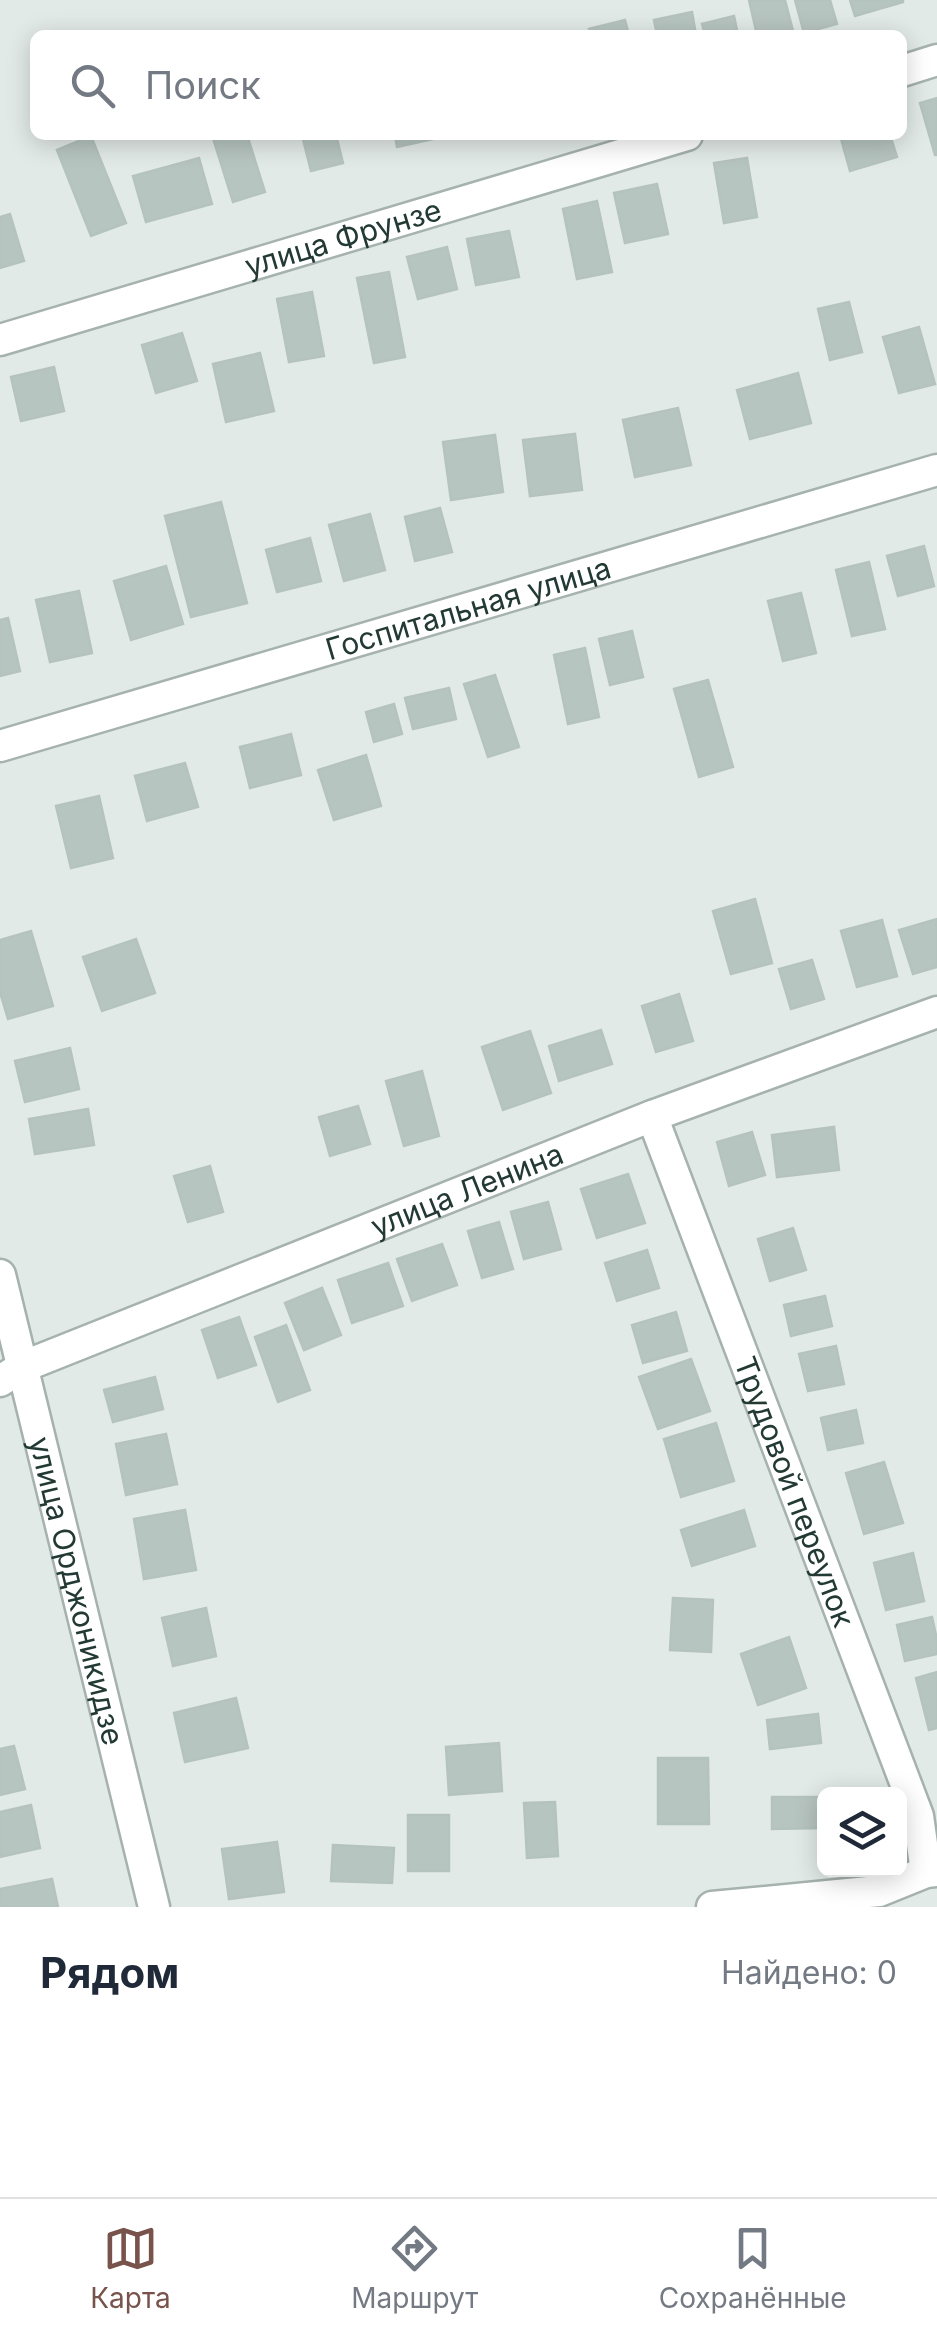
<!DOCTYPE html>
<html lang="ru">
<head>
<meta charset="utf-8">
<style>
  body { margin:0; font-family:Inter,sans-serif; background:#f2f2f3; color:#1f2937 }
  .controls { position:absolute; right:30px; bottom:30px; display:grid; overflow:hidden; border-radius:15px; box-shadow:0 5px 25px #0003 }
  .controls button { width:90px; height:90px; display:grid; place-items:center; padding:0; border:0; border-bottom:2px solid #e0e1e3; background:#fff; color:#1f2937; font:50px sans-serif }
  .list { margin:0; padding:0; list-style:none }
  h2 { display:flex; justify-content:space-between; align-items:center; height:130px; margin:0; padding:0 40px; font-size:42px }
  h2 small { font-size:32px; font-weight:400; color:#747a83 }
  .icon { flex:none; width:55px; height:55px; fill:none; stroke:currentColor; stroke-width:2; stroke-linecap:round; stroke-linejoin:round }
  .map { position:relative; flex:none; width:937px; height:1907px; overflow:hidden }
  .search { position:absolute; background:#fff; box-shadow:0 5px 25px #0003; left:30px; right:30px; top:30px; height:110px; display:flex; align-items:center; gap:25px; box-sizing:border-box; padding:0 35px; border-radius:15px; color:#747a83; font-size:38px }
  .sheet { height:290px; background:#fff }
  nav { display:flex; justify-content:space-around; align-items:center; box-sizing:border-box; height:140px; border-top:2px solid #e0e1e3; background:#fff; font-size:28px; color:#747a83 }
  nav a { display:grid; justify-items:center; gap:5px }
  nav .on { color:#78534c }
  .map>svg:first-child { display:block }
  .building { fill:#b7c5c0; stroke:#b5c3be; stroke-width:2.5 }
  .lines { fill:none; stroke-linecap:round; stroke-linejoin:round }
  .minor-casing { stroke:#a5b2ae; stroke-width:35 }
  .minor { stroke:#fff; stroke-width:30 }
  .labels { text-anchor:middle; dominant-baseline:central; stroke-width:8; stroke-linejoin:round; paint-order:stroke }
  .street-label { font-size:30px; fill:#233a34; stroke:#f2f7f5 }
</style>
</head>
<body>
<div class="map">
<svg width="937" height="1907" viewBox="0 0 937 1907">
  <rect width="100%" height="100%" fill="#e2eae7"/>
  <!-- building -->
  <g class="building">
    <polygon points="749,0 785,0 794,35 757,35"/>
    <polygon points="795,0 830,0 837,24 804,33"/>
    <polygon points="850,0 903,0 903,2 855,16"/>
    <polygon points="692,12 696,35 657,35 654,20"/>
    <polygon points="734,16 738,35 705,35 702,24"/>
    <polygon points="625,20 629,35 591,35 589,29"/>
    <polygon points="937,98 937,155 935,155 920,103"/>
    <polygon points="212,135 247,135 265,192 233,202"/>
    <polygon points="302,135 336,135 343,163 311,171"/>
    <polygon points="395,135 442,135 442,137 397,147"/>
    <polygon points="840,135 890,135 897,157 850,171"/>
    <polygon points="91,136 126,223 91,236 57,150"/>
    <polygon points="199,158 212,204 146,222 133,176"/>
    <polygon points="747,158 757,217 724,223 714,163"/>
    <polygon points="657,184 668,234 625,243 614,193"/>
    <polygon points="597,201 612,272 577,279 563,209"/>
    <polygon points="10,214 24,261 0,268 0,217"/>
    <polygon points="509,231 519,277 476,285 467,239"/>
    <polygon points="447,247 457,289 418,299 407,257"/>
    <polygon points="389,272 405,357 374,363 357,278"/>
    <polygon points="312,292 324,356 289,362 277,299"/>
    <polygon points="849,302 862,352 830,360 818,309"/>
    <polygon points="919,327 935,384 899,393 883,337"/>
    <polygon points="182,333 197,381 156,393 142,345"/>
    <polygon points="260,353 274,411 226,422 213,364"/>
    <polygon points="54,367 64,411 21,421 11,377"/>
    <polygon points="798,373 811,423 750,439 737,390"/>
    <polygon points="678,408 691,465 635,477 623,420"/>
    <polygon points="575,434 582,490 530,496 523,440"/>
    <polygon points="495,435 503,492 451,500 443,442"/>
    <polygon points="221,502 247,603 191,617 165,516"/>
    <polygon points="440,508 452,552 415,561 405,517"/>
    <polygon points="370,514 385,570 344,581 329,525"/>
    <polygon points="310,538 321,581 277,592 266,550"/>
    <polygon points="924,546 934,586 898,596 887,556"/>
    <polygon points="869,562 885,629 852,636 836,570"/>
    <polygon points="166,566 183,624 131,640 114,581"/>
    <polygon points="79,591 92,653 50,662 36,600"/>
    <polygon points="801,593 816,653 783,661 768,601"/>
    <polygon points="8,618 20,671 0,676 0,620"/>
    <polygon points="632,631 643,677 610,685 599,639"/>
    <polygon points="585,648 599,717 568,724 554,655"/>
    <polygon points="495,675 519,747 488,757 464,684"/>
    <polygon points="708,680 733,767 699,777 674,689"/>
    <polygon points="449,688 456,719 413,729 405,698"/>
    <polygon points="394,704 402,734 374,742 366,712"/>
    <polygon points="291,734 301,775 250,788 240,747"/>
    <polygon points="366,755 381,806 334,820 318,770"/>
    <polygon points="185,763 198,807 147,821 135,776"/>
    <polygon points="99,796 113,858 71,868 56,806"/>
    <polygon points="755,899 772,963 731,974 713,911"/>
    <polygon points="937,919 937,967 913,974 899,930"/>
    <polygon points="882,920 897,976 857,987 841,931"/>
    <polygon points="31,931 53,1006 8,1019 0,992 0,940"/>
    <polygon points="136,939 155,993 102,1011 83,957"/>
    <polygon points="812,960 824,999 791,1009 779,969"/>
    <polygon points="679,994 693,1041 656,1052 642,1006"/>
    <polygon points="601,1030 612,1064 559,1081 549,1046"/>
    <polygon points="530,1031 551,1093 503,1110 482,1047"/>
    <polygon points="70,1048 79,1089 25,1102 15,1061"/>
    <polygon points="422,1071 439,1136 404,1146 386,1081"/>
    <polygon points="358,1106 370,1144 330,1156 319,1117"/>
    <polygon points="88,1109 94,1145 35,1154 29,1119"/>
    <polygon points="834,1127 839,1170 777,1177 772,1135"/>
    <polygon points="752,1132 765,1175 729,1186 717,1142"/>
    <polygon points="210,1166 223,1212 188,1222 174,1176"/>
    <polygon points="628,1174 645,1223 597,1238 581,1189"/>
    <polygon points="548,1202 561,1249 524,1259 511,1212"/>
    <polygon points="499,1222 513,1269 482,1278 468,1231"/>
    <polygon points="793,1228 806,1270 770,1281 758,1239"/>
    <polygon points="442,1244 457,1285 412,1301 397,1259"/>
    <polygon points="647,1250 659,1288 617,1301 605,1263"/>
    <polygon points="388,1263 403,1306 352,1323 338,1280"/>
    <polygon points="322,1288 341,1335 304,1350 285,1303"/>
    <polygon points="825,1296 832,1326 791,1336 784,1305"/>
    <polygon points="676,1312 687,1351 643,1363 632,1325"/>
    <polygon points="239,1317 256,1365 218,1378 202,1330"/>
    <polygon points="286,1325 310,1390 278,1402 255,1337"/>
    <polygon points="836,1346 844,1384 808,1391 799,1354"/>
    <polygon points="691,1359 710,1411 658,1429 639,1377"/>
    <polygon points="155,1377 163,1409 113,1422 104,1390"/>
    <polygon points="856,1410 863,1443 828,1450 821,1418"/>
    <polygon points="716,1423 734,1481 681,1497 664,1439"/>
    <polygon points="166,1434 177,1484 126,1495 116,1444"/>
    <polygon points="884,1462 903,1523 864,1534 846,1473"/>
    <polygon points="185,1510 196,1570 144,1579 134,1519"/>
    <polygon points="744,1510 755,1546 692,1566 681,1530"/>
    <polygon points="913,1553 924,1601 886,1610 874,1563"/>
    <polygon points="673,1598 713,1600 711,1652 670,1650"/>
    <polygon points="206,1608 216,1656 173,1666 162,1618"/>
    <polygon points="932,1617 937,1640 937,1654 905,1661 897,1625"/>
    <polygon points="789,1637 806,1688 758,1705 741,1654"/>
    <polygon points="937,1672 937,1728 929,1730 916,1678"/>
    <polygon points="236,1698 248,1748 185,1762 174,1713"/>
    <polygon points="818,1714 821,1743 770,1749 767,1720"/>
    <polygon points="499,1743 502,1791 449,1795 446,1747"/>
    <polygon points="14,1746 25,1789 0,1795 0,1749"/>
    <polygon points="658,1758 708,1758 709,1824 658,1824"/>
    <polygon points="772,1797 824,1797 824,1828 772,1829"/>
    <polygon points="555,1802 558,1856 527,1858 524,1803"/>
    <polygon points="31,1805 40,1848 0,1857 0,1812"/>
    <rect x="408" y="1815" width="41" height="56"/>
    <polygon points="277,1842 284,1892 229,1899 222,1849"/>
    <polygon points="333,1845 394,1848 392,1883 331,1881"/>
    <polygon points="52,1879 58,1907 0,1907 0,1889"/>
  </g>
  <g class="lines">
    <!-- minor casing -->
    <g class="minor-casing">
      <g id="minor">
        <polyline points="902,71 937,60"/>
        <path id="s1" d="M0,340l687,-205"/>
        <path id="s2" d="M0,746l937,-276"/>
        <path id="s3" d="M652,1116l266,700 8,56"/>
        <path id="s4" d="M0,1275l154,632"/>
        <path id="s5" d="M0,1381l22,-14 630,-251 285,-104"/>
        <polyline points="712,1907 879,1891 926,1872 937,1871"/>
      </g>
    </g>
    <!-- minor -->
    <use href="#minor" class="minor"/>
  </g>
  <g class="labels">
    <!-- street labels -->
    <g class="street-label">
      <text stroke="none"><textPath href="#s1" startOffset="358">улица Фрунзе</textPath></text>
      <text stroke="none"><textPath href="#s2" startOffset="488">Госпитальная улица</textPath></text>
      <text stroke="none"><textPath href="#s5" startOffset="505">улица Ленина</textPath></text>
      <text stroke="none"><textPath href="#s3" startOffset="402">Трудовой переулок</textPath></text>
      <text stroke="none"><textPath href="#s4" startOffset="325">улица Орджоникидзе</textPath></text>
    </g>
  </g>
</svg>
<div class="controls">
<button><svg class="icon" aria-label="layers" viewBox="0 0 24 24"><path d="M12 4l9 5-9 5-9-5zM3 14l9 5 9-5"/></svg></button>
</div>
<div class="search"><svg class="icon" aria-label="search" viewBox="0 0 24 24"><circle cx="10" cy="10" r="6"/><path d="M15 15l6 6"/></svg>Поиск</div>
</div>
<section class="sheet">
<h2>Рядом<small>Найдено: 0</small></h2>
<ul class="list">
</ul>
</section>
<nav>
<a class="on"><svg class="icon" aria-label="map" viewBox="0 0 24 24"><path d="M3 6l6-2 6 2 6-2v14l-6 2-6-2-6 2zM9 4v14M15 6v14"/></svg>Карта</a>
<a><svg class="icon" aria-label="directions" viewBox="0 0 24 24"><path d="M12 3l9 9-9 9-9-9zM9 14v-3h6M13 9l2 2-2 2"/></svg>Маршрут</a>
<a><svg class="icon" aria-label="saved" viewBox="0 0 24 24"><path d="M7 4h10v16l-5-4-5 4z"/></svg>Сохранённые</a>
</nav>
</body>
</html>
